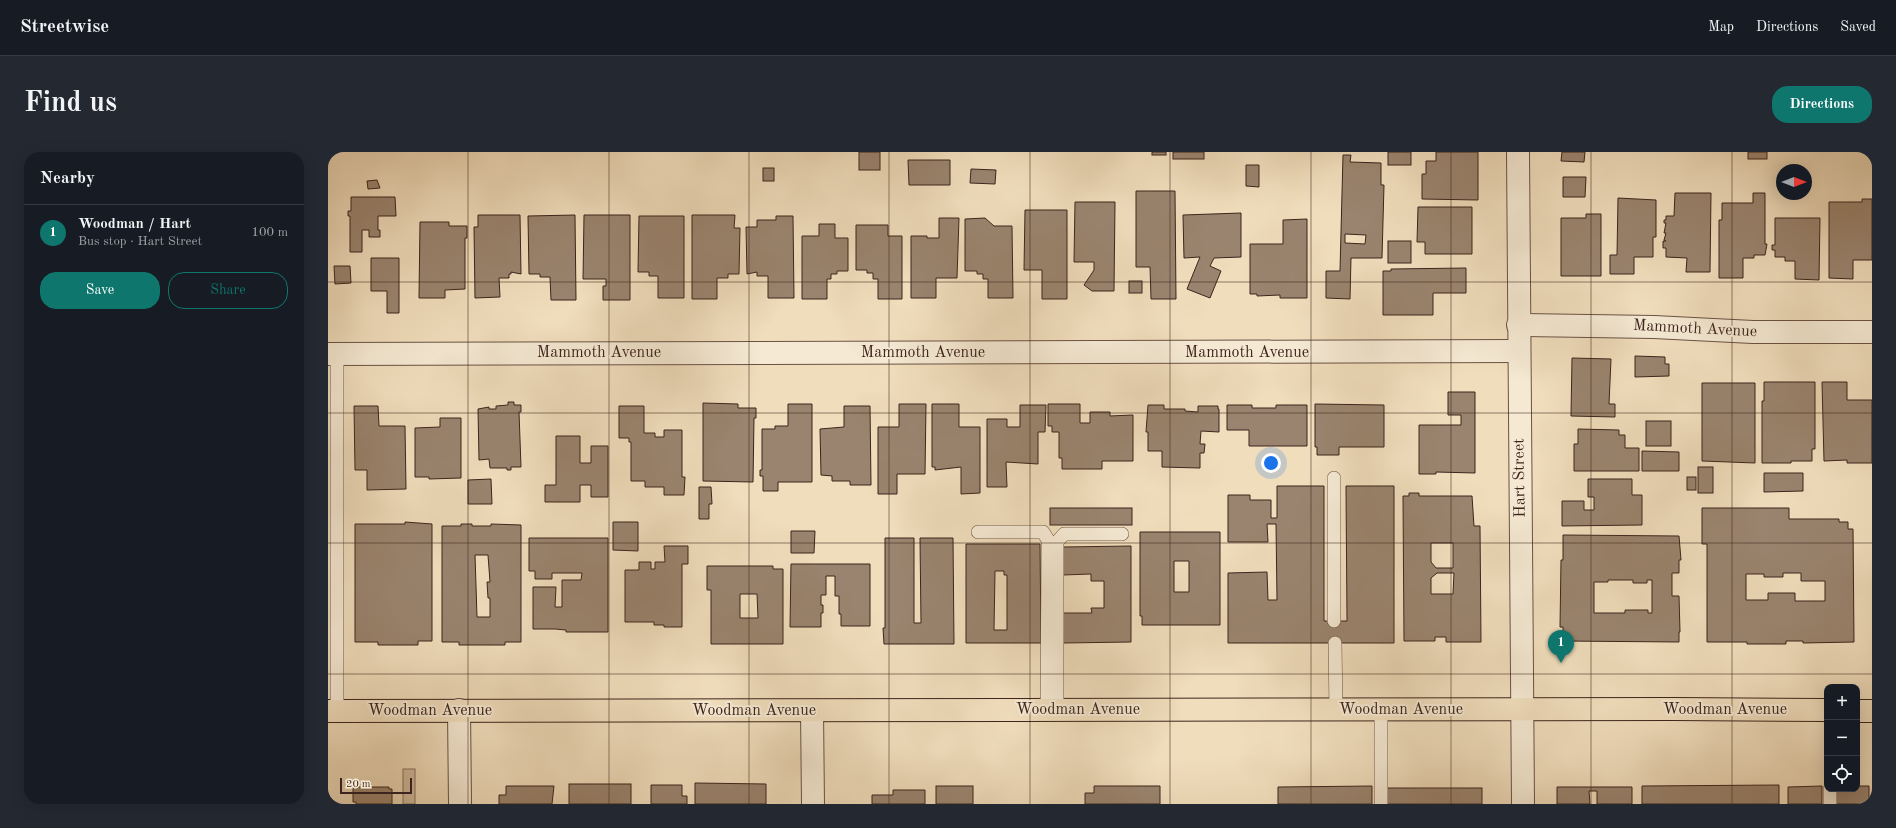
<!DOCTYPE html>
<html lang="en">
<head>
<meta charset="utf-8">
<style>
  body { margin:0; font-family:"Old Standard TT",serif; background:#242831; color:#f1f3f6 }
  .controls { position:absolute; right:12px; bottom:12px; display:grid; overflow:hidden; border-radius:8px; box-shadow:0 4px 16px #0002 }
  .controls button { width:36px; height:36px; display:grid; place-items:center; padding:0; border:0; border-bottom:1px solid #363941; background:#171b24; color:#f1f3f6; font:20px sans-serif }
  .compass { position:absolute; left:1448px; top:12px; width:36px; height:36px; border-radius:50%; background:#171b24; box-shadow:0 4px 16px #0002; rotate:90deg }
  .scale { position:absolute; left:12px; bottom:10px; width:72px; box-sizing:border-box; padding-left:4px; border:2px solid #3d241c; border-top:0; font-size:11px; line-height:14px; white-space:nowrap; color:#3d241c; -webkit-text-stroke:3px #f5e9d3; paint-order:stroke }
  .you { position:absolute; left:943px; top:311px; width:14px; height:14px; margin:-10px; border:3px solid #fff; border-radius:50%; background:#1a73e8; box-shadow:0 0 0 6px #1a73e833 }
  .badge { display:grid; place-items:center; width:26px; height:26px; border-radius:50%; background:#0f766e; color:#fff; font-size:13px; font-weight:700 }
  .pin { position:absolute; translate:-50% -33px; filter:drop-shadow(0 1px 2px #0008) }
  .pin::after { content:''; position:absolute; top:21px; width:14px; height:12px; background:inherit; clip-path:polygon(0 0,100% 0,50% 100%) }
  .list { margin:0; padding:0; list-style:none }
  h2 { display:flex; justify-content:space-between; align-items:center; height:52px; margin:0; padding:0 16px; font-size:17px }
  h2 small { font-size:13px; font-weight:400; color:#9ea1a6 }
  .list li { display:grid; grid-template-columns:26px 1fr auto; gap:12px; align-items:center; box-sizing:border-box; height:56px; padding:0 16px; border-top:1px solid #363941 }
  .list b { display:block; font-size:15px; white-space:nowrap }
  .list p { margin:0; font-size:13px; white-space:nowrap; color:#9ea1a6 }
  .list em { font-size:13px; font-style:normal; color:#9ea1a6 }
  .actions { display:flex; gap:8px; padding:12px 16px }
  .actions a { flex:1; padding:9px 0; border:1px solid #0f766e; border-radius:16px; text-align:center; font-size:14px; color:#0f766e }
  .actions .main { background:#0f766e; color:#fff }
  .icon { flex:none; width:22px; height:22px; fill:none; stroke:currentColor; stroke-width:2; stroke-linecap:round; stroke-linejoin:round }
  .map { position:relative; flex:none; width:1544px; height:652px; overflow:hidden; border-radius:16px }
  header { display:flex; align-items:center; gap:24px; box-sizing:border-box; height:56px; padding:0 20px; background:#171b24; border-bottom:1px solid #363941 }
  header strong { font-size:19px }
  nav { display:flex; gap:22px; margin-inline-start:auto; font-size:14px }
  .intro { display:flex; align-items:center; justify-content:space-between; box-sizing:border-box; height:96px; padding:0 24px }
  h1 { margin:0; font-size:28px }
  .button { padding:10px 18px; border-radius:16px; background:#0f766e; color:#fff; font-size:14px; font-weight:700 }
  main { display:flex; gap:24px; padding:0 24px }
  aside { flex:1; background:#171b24; border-radius:16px; box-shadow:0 4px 16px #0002 }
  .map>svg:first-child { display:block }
  .green { fill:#d2bea1; stroke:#88715e }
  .building { fill:#9a846f; stroke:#3d241c; fill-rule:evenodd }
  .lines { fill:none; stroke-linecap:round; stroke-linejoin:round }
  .service-casing { stroke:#6a5244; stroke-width:14 }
  .minor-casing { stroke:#6a5244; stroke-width:24 }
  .primary-casing { stroke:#3d241c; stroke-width:24 }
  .service { stroke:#f5e9d3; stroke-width:13 }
  .minor { stroke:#f5e9d3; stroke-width:22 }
  .primary { stroke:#f0ddbc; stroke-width:22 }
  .grid { fill:none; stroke:#3d241c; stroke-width:1; stroke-opacity:0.55 }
  .labels { text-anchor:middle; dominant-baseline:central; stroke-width:4; stroke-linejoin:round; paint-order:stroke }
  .street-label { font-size:16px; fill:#3d241c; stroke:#f5e9d3 }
</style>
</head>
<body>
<header>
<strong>Streetwise</strong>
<nav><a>Map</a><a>Directions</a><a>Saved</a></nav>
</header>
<div class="intro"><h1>Find us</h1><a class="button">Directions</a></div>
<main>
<aside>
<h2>Nearby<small></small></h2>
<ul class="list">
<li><span class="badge">1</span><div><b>Woodman / Hart</b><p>Bus stop · Hart Street</p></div><em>100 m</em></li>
</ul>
<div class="actions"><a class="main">Save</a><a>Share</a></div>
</aside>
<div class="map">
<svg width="1544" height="652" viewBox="0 0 1544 652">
  <rect width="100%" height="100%" fill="#f0ddbc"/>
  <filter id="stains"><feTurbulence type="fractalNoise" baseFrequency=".005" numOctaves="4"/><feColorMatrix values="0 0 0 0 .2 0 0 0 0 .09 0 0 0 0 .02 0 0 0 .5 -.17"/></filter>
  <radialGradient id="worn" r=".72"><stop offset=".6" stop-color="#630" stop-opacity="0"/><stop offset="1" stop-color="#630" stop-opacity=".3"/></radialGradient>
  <!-- green -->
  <rect class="green" x="75" y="617" width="12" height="35"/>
  <!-- building -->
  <g class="building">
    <rect x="531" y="0" width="21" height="18"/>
    <rect x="824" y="0" width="14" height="3"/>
    <rect x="845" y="0" width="31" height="7"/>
    <rect x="1060" y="0" width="23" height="13"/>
    <polygon points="1108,0 1150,0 1150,48 1094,47 1094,22 1098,22 1098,9 1108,9"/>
    <polygon points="1234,0 1257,0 1256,10 1233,9"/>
    <rect x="1420" y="0" width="19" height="7"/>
    <path d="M1015,3h8l-1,7 31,1v22h3l-2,73h-31l-1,41 -24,-1v-27h14zM1017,82l21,1 -1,9 -20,-1z"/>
    <polygon points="580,8 622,8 622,33 581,33"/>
    <polygon points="918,13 931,13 931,35 918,34"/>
    <rect x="435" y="16" width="11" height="13"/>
    <polygon points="643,17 668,18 667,32 642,31"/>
    <polygon points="1235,25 1258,25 1257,45 1235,45"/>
    <polygon points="49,28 52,36 40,37 39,29"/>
    <polygon points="808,39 847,39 848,147 823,147 822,115 808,115"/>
    <polygon points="1347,41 1383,41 1382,120 1358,120 1359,106 1338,105 1338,96 1335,96 1335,89 1338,89 1336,88 1338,81 1336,81 1338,71 1336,71 1336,68 1338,68 1338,64 1346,64"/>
    <polygon points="1425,41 1437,41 1437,92 1439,92 1437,103 1426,103 1426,106 1415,106 1415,126 1391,126 1391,68 1394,68 1394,51 1425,51"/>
    <polygon points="23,45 67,45 68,64 50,64 50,78 52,78 52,85 41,85 41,78 34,78 34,100 22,100 22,64 20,64 20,59 23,59"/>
    <polygon points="1290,46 1328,48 1328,85 1325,85 1325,105 1306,105 1306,122 1282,122 1282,103 1289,103"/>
    <polygon points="1534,47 1544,47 1544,108 1525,108 1525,127 1501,126 1501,50 1534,50"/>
    <polygon points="747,50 787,50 786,139 764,139 756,133 766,118 766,110 746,110"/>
    <polygon points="1090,55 1144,55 1144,102 1097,102 1097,90 1089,90"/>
    <polygon points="697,58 739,58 739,147 714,147 714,118 696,118"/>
    <polygon points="913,61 913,105 886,106 882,114 893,119 882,146 859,137 872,105 856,106 855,63"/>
    <polygon points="1258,62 1273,62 1273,124 1233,124 1233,66 1258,66"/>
    <polygon points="150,63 192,63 193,122 183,120 183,122 181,122 181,126 171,126 172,145 147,146 146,75 150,75"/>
    <polygon points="247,63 248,148 223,148 222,125 212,125 212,122 201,122 200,64"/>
    <polygon points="256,63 302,63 302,148 275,148 275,134 278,134 278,127 255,127"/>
    <polygon points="364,63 407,63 406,76 412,76 411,122 400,122 400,126 389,126 389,147 364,147"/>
    <polygon points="311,64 356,64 356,146 330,146 330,124 321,124 321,120 310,120"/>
    <polygon points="448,64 465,64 466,146 440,146 440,124 429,124 429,120 419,122 418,75 429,75 429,68 448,68"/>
    <polygon points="611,66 631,66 629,126 608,126 608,146 583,146 583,84 599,84 599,86 611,86"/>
    <polygon points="657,66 666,74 684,74 685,146 660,146 660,127 655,127 655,122 649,122 649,119 637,119 637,67"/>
    <polygon points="1447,66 1492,66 1491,128 1467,127 1467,109 1457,109 1457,105 1447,105 1447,98 1444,98 1444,93 1447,93"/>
    <polygon points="979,67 979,146 952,146 952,143 929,144 929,142 922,142 922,92 955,92 955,68"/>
    <polygon points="92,70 121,70 121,74 139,74 139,86 137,86 137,137 117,138 117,146 91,146"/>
    <polygon points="491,72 507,72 507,86 520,86 520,119 509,119 509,122 503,122 503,127 499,127 499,147 474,147 474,84 491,84"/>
    <polygon points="528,73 560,73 560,84 574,84 574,147 550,147 550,127 545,127 545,121 539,121 539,118 528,118"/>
    <rect x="1060" y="89" width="23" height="22"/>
    <polygon points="43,106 71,106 71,161 59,161 59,139 43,139"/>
    <polygon points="6,114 22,114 23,131 7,132"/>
    <polygon points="1138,116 1138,141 1105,141 1105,163 1055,163 1055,119 1063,119 1063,117"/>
    <rect x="801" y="129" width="13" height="12"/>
    <polygon points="1307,204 1337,205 1337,212 1341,212 1341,224 1307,225"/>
    <polygon points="1244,206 1283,207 1281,252 1287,252 1287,265 1243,264"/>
    <polygon points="1436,230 1487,230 1487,297 1484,297 1484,309 1463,309 1463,311 1434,311 1434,249 1436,249"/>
    <polygon points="1494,230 1519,230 1519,248 1544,248 1544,311 1519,311 1519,308 1496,309"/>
    <polygon points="1374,231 1427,231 1427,311 1374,309"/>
    <polygon points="1120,240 1147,240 1147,321 1108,320 1108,322 1091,322 1091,273 1133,273 1133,263 1120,263"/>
    <polygon points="180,250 186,250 186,253 193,253 193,260 191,260 193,315 183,315 183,318 179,318 179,316 162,316 161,307 151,308 150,257 161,255 161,257 168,257 168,254 180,253"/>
    <polygon points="375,251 410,252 410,256 428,256 428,266 426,266 425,330 375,329"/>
    <polygon points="460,252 484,252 484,330 450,330 450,339 435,339 435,324 432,324 432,318 434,318 434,277 447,277 447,274 460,274"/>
    <polygon points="571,252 598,252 597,322 569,322 569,342 550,342 550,275 571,275"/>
    <polygon points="604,252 631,252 631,275 652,275 652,341 633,342 633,315 607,318 607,315 604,315"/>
    <polygon points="720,252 752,252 752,271 762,271 762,260 782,260 782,264 805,263 805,309 774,309 774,317 734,317 734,306 731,306 731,280 724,280 724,274 720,274"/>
    <polygon points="987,252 1056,253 1056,295 1011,295 1011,303 989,303 989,295 987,295"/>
    <polygon points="692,253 718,253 717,280 710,280 710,312 678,310 679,335 659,335 659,267 679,267 679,275 692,275"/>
    <polygon points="820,253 836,253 836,257 857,257 857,259 870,260 870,254 890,254 890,257 891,257 891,280 873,279 872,292 877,292 876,301 872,301 872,316 834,315 834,299 820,299 820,280 818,280"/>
    <polygon points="899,253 924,253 924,256 948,256 948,253 979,253 979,294 921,294 921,278 899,278"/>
    <polygon points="26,254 50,254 51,274 77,274 78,337 39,338 39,318 27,318"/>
    <polygon points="291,254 316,254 316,281 327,281 327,285 336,285 336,278 354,278 354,325 357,325 356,343 336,343 336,335 317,335 317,329 303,329 303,290 301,290 301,286 291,286"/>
    <polygon points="516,254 542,254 543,333 522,333 522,329 504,329 504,324 493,323 492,277 516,275"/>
    <polygon points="112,266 133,266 133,326 101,327 101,325 87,325 87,276 112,275"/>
    <rect x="1318" y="269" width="25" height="25"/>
    <polygon points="1250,277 1291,278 1291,283 1297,283 1297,296 1311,296 1311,319 1246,319 1246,292 1250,292"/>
    <polygon points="228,284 252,284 252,311 263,311 263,294 280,294 280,345 263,345 263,333 252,333 252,350 217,350 217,333 228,333"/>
    <polygon points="1314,299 1351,300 1351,319 1314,319"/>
    <rect x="1370" y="315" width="15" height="26"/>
    <polygon points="1436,321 1475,321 1475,339 1436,340"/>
    <rect x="1359" y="325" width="9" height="13"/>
    <polygon points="163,327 164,352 140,352 140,328"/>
    <polygon points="1260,327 1304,327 1304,343 1314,343 1314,373 1234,374 1234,349 1256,349 1256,358 1266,358 1266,345 1260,345"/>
    <polygon points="949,334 996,334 996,469 1019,469 1018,334 1066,334 1066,491 900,491 900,421 939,420 940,448 949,448 948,372 939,372 940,390 900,390 900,343 922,343 922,348 943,348 943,366 949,366"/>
    <polygon points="371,335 383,335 384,352 381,352 381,367 371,367"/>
    <path d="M1081,341h10v3h53l2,30h6l1,116h-35v-5h-11v4h-31l-1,-145h6zM1103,391h22v25h-17l-5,-6zM1109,421h17l-1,21h-22v-16z"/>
    <rect x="722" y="356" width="82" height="17"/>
    <path d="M1374,356h87v11h50v3h9v7h5l1,113 -51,1v-2h-17v3h-39v-2h-40v-98h-5zM1455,421h18v8h24v20h-30v-8h-27v7h-22v-26h18v3h19z"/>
    <polygon points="77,370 104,372 104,489 90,489 90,493 50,493 50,490 27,490 27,372 77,372"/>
    <polygon points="285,370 310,370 310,399 285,398"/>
    <path d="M133,372h11v2h19v-2l30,1v117h-16v3h-46v-3h-17v-116h19zM147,403h13l2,27h-3l1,16h2v19h-13z"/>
    <polygon points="463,379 487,379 486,401 463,401"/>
    <path d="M812,380h80v93h-78v-9h-2zM846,409h15v31h-15z"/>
    <path d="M1235,383l116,1 2,24h-2v13h-7v23h7l1,36h-1v10l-116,-1v-14h-3l1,-67h2zM1280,428h25v3h14v-3h5v33h-4v-3h-23v3h-31v-31h14z"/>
    <polygon points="201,386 280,386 280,480 238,480 238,478 227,477 205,477 205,435 228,435 227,455 234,455 234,428 253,428 254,421 224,421 224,427 207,427 207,419 201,419"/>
    <polygon points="557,386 586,386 586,471 593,471 592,386 625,386 626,492 556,492 555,476 557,476"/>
    <path d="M638,392h74l1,99h-75zM667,419h9v4h3v55h-13z"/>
    <polygon points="336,394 360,394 360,412 354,412 354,475 336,475 336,473 326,473 326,470 297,470 297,418 311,418 311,410 323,410 323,417 327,417 327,410 337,410"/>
    <polygon points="803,394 803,490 735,491 734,461 764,461 763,456 776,456 776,429 763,429 763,422 735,423 735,395"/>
    <polygon points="463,412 542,412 542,474 513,474 513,462 511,462 511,444 507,444 507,424 498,424 498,443 493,443 493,453 495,453 495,461 493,461 493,475 462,475"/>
    <path d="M379,414h66v3h10v75h-72v-54h-4zM412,442h17l1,24h-18z"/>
    <polygon points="367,631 438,632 438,652 367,652"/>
    <rect x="241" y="632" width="62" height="20"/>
    <polygon points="323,633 354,633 354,644 359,644 359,652 323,652"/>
    <polygon points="1451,633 1451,652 1314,652 1314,634"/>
    <polygon points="178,634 226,634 224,652 171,652 171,643 178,643"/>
    <rect x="608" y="634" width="37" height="18"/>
    <polygon points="766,634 832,634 832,652 757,652 757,641 766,641"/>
    <polygon points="1044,634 1044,652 950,652 950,635"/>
    <polygon points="1494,634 1494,652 1460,652 1460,635"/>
    <polygon points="1529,634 1541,634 1541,652 1507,652 1506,637 1529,637"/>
    <polygon points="25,635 61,635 61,637 64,637 64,652 28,652 28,650 25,650"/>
    <polygon points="1229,635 1304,635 1304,652 1269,652 1269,639 1261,639 1262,652 1229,652"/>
    <rect x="1059" y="636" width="95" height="16"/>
    <polygon points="565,638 597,638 597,652 544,652 544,643 565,643"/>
  </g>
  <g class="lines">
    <!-- service casing -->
    <g class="service-casing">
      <g id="service">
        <polyline points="1006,326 1006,469"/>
        <polyline points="650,380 715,380 720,388 719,558"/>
        <polyline points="1007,491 1008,558"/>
        <polyline points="729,558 729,390 736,382 794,382"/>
        <polyline points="1053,558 1053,652"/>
        <polyline points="9,559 9,202"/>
        <polyline points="1502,637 1502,652"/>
      </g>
    </g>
    <!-- minor casing -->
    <g class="minor-casing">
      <g id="minor">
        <polyline points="1190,0 1195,652"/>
        <polyline points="1190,173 1326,175 1425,180 1544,180"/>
        <polyline points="0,202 1190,199"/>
        <polyline points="131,558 132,652"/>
        <polyline points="484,559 485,652"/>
      </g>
    </g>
    <!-- primary casing -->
    <g class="primary-casing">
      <g id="primary">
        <polyline points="0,559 1345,557 1499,558"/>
        <polyline points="1529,559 1544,559"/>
      </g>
    </g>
    <!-- service -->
    <use href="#service" class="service"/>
    <!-- minor -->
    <use href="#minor" class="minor"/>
    <!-- primary -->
    <use href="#primary" class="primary"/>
  </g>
  <!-- grid -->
  <path class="grid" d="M140,0v652M281,0v652M421,0v652M561,0v652M702,0v652M842,0v652M983,0v652M1123,0v652M1263,0v652M1404,0v652M0,130h1544M0,261h1544M0,391h1544M0,522h1544"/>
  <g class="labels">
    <!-- street labels -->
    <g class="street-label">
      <text transform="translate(1367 177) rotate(3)">Mammoth Avenue</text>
      <text x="271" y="201">Mammoth Avenue</text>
      <text x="595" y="201">Mammoth Avenue</text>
      <text x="919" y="201">Mammoth Avenue</text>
      <text transform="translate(1192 326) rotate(-91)">Hart Street</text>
      <text x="750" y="558">Woodman Avenue</text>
      <text x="1073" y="558">Woodman Avenue</text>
      <text x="1397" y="558">Woodman Avenue</text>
      <text x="102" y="559">Woodman Avenue</text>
      <text x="426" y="559">Woodman Avenue</text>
    </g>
  </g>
  <rect width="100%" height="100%" filter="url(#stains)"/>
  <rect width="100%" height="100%" fill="url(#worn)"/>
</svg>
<div class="controls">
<button>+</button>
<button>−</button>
<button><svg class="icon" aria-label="locate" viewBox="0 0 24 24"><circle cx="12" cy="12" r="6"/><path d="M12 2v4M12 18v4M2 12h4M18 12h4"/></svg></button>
</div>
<svg class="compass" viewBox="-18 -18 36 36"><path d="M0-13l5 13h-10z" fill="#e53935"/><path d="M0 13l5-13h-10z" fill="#9ea1a6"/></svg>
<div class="scale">20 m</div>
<div class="you"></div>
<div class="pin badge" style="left:1233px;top:511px">1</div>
</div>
</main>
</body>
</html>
